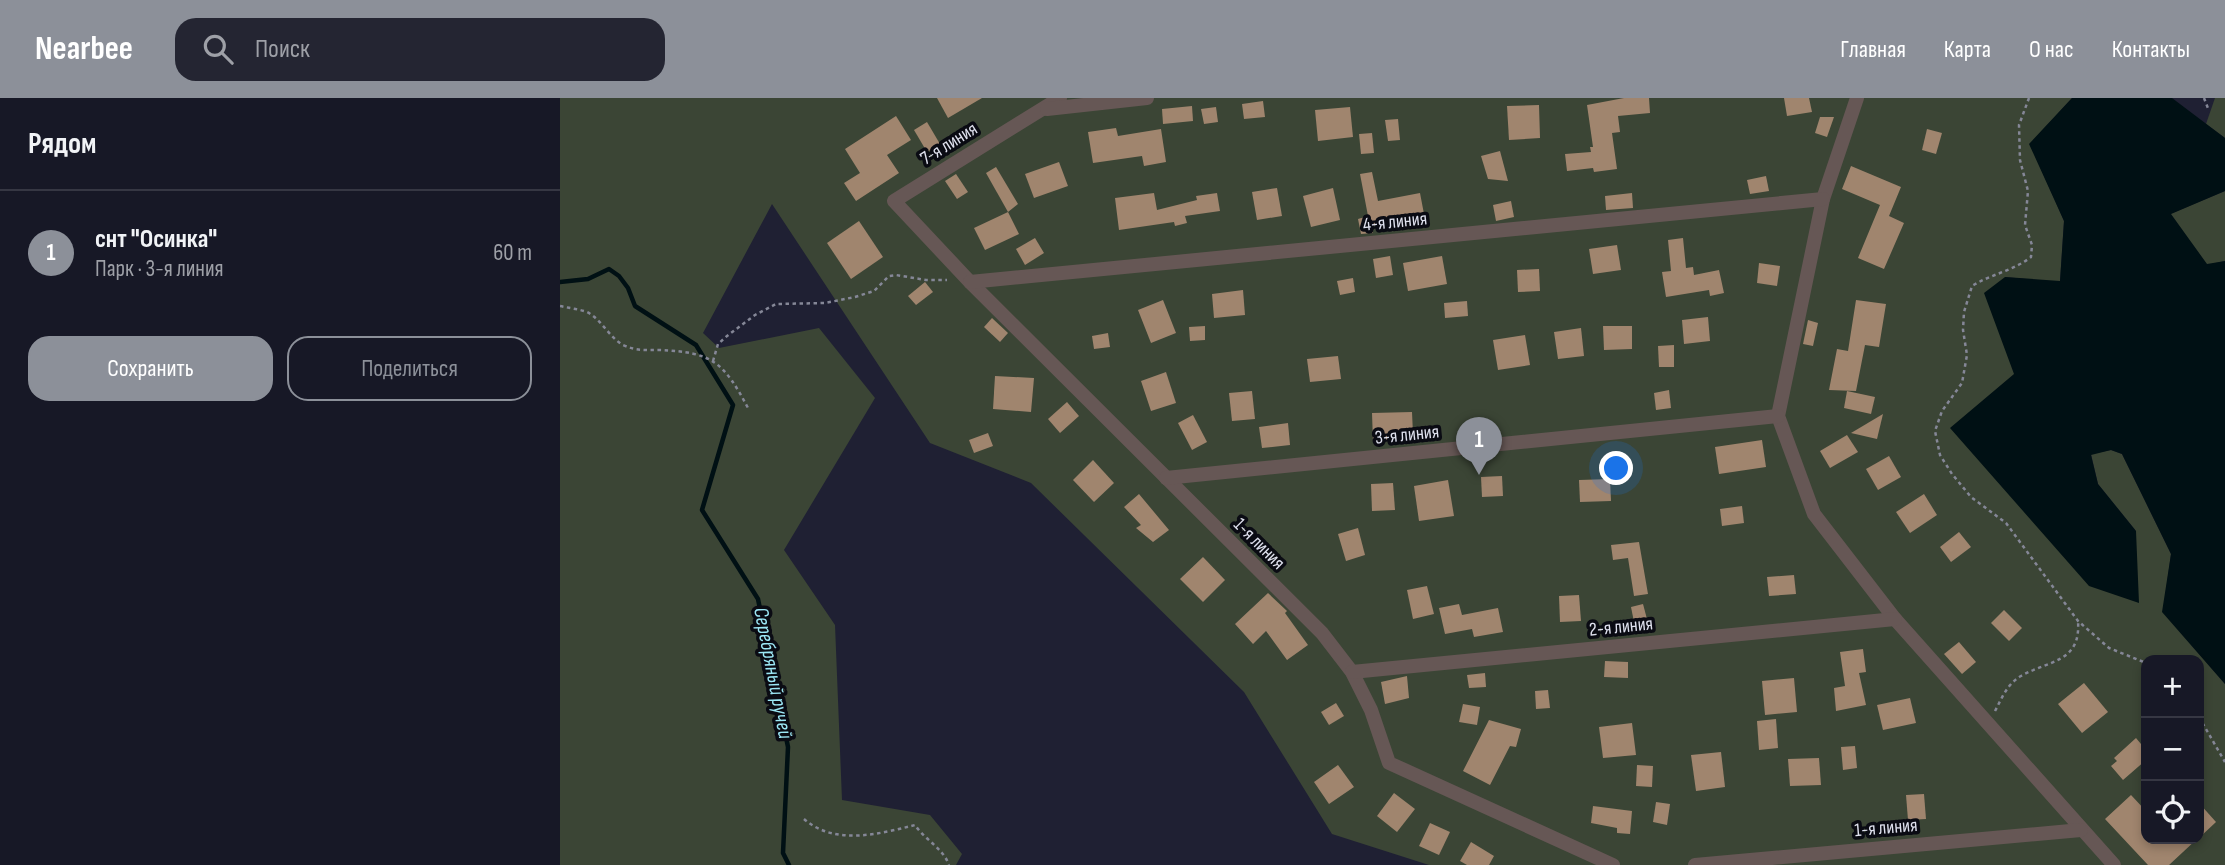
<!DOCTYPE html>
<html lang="ru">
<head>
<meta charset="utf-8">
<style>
  body { margin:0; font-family:"Sofia Sans Condensed",sans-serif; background:#242532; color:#f1f3f6 }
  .controls { position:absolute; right:21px; bottom:21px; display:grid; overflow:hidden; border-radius:14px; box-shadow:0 4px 10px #0003 }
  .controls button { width:63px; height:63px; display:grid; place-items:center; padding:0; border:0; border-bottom:2px solid #363743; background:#171826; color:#f1f3f6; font:35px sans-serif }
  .you { position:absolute; left:1057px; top:371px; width:24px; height:24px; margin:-18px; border:5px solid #fff; border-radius:50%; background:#1a73e8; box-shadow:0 0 0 10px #1a73e833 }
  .badge { display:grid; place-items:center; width:46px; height:46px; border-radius:50%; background:#8c9099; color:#fff; font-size:23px; font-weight:700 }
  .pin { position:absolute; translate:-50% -58px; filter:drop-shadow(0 2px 4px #0008) }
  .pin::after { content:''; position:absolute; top:37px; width:24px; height:21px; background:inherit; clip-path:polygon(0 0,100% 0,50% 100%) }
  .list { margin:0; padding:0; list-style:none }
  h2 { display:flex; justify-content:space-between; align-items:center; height:91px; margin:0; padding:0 28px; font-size:30px }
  h2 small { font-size:23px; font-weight:400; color:#9ea0a7 }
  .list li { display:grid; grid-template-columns:46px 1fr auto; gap:21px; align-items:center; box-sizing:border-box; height:126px; padding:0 28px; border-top:2px solid #363743 }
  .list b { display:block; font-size:26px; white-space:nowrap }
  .list p { margin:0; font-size:23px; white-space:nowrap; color:#9ea0a7 }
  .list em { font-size:23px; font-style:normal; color:#9ea0a7 }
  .actions { display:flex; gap:14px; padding:21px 28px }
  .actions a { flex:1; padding:16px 0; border:2px solid #8c9099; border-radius:21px; text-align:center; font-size:24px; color:#8c9099 }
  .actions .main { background:#8c9099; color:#fff }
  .icon { flex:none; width:38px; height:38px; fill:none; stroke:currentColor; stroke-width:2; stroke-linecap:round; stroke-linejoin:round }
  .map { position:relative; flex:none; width:1665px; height:767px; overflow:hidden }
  header { display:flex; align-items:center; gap:42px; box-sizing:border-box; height:98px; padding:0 35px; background:#8c9099; color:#fff }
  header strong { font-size:33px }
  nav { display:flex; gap:38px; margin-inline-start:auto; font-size:24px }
  .search { width:490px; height:63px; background:#242532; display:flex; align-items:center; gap:18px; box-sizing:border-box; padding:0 24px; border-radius:21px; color:#9ea0a7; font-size:26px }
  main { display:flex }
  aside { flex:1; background:#171826 }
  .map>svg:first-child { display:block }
  .green { fill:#3b4535; fill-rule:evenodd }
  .water { fill:#001014 }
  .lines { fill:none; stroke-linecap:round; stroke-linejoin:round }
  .stream { stroke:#001014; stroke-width:4.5 }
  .building { fill:#a0856e }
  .path { stroke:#858797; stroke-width:2.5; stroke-dasharray:3.5 3.5; stroke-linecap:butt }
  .minor { stroke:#665755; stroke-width:14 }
  .labels { text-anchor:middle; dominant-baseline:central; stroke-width:7; stroke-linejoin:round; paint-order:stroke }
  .street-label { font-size:19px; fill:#dfe1ee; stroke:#0a0b13 }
  .water-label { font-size:21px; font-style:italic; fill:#9ce7f5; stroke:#0a0b13 }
</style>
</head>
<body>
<header>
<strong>Nearbee</strong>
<div class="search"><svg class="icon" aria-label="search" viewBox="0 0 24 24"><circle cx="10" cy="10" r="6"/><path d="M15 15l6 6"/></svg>Поиск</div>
<nav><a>Главная</a><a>Карта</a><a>О нас</a><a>Контакты</a></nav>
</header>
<main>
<aside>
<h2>Рядом<small></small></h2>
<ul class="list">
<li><span class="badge">1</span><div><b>снт &quot;Осинка&quot;</b><p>Парк · 3-я линия</p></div><em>60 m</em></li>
</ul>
<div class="actions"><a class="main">Сохранить</a><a>Поделиться</a></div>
</aside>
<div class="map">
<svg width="1665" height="767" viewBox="0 0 1665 767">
  <rect width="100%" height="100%" fill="#1f2033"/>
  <!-- green -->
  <g class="green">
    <path d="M0,0h1512l-42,46 34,77 -4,61 -55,-5 10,97 -64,54 185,103 -38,-47 -7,-30 20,-4 11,4 49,100 -8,58 62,72v181h-796l-97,-31 -88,-142 -213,-209 -101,-40 -158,-239 -69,129 16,15 100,-20 56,70 -91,152 51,75 7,175 88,15 32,39 -6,11h-396zM1586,562h53v179h-53z"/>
    <polygon points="1655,0 1665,0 1665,40 1646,26"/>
    <polygon points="1665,93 1665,163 1647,167 1610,116"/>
  </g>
  <!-- water -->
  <polygon class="water" points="1512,0 1612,0 1665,40 1665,93 1611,116 1647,166 1665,163 1665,586 1602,514 1611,456 1562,356 1551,352 1531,357 1538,386 1576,433 1579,505 1529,488 1390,330 1454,276 1424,195 1445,179 1500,183 1504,123 1469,46"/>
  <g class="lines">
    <!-- stream -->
    <polyline class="stream" points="0,184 28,181 49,171 59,178 68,190 75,208 136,247 173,307 142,412 198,501 228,649 223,755 229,767"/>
  </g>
  <!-- building -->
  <g class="building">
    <polygon points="377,0 422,0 388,20"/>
    <polygon points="1064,0 1089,0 1090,15 1058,18 1060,34 1052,35 1057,71 1034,74 1033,70 1007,73 1005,56 1031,54 1030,49 1033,49 1027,7"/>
    <polygon points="1224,0 1249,0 1252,14 1227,18"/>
    <polygon points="703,3 705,19 684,21 682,6"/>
    <polygon points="979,7 980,40 949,42 947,8"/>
    <polygon points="632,8 633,23 603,26 602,11"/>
    <polygon points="656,9 658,24 644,26 641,11"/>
    <polygon points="790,9 793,39 758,43 755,12"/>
    <polygon points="336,18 351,42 327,57 339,75 296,103 284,85 300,75 285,51"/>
    <polygon points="1260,19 1274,19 1267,39 1255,35"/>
    <polygon points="838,21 840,42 828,43 825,22"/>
    <polygon points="367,24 380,46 367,54 354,32"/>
    <polygon points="556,30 558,38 601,31 606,64 584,68 582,58 533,65 528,34"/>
    <polygon points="1367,31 1382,35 1376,56 1362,52"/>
    <polygon points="812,35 814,55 801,56 799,36"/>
    <polygon points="940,53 948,83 928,81 921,58"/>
    <polygon points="499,64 508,88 474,100 465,76"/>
    <polygon points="1291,68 1341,89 1329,118 1344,125 1324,171 1298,160 1320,107 1282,91"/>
    <polygon points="436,69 458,106 448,114 426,75"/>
    <polygon points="812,74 818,103 860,95 864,116 811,127 813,135 801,136 798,121 808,118 800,76"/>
    <polygon points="396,76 408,94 397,101 385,83"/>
    <polygon points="1206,78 1209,93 1190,96 1187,82"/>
    <polygon points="717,90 722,118 697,122 692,94"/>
    <polygon points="773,90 780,122 751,129 743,98"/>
    <polygon points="594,95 597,112 637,102 636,98 657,95 660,113 625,118 627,125 615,128 614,124 559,132 555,100"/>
    <polygon points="1072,95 1073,110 1046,112 1045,98"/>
    <polygon points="951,103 954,119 936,123 933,107"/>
    <polygon points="448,114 459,136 425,152 414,130"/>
    <polygon points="299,123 323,159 291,181 267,145"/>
    <polygon points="475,140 484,155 465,167 456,151"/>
    <polygon points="1123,140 1126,170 1133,169 1134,177 1159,172 1164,195 1150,198 1149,192 1106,199 1102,174 1111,173 1108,142"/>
    <polygon points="1057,147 1061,172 1033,176 1029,151"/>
    <polygon points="830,158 833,177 816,180 813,161"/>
    <polygon points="882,158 887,186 848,193 843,165"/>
    <polygon points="1199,165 1220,168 1217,188 1197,185"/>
    <polygon points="979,171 980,193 958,194 957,172"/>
    <polygon points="793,180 795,194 780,197 777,183"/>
    <polygon points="365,184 373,194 356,207 348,198"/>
    <polygon points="683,192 685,217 654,220 652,196"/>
    <polygon points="603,202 616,235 591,245 578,212"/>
    <polygon points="1296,202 1326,206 1319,249 1305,247 1296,293 1269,292 1277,251 1288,253"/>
    <polygon points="907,203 908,218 885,220 884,205"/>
    <polygon points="1148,219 1150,243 1124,246 1122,222"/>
    <polygon points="432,220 448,235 440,244 424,229"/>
    <polygon points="1248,222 1258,225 1253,248 1243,246"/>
    <polygon points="645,228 645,242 630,243 629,229"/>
    <polygon points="1043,228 1072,228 1072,251 1044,252"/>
    <polygon points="1021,230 1024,258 998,261 994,234"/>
    <polygon points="548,235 550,249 534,251 532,238"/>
    <polygon points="965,237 970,267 938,272 933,242"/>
    <polygon points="1114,247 1114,269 1099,269 1098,248"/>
    <polygon points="778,258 781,281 750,284 747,261"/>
    <polygon points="606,274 616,305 591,313 581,283"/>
    <polygon points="435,278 474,280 471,314 433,311"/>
    <polygon points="1109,292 1111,310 1096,312 1094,295"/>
    <polygon points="692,293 695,321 672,323 669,295"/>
    <polygon points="1287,293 1315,299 1311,316 1284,310"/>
    <polygon points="507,304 519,318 500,335 488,321"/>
    <polygon points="852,314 853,336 829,338 830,343 813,344 812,315"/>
    <polygon points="1323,316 1317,341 1291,335"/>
    <polygon points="633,317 647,344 632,352 618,325"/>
    <polygon points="728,325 730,347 702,350 699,329"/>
    <polygon points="428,335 433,348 414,355 409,342"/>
    <polygon points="1287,337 1298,354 1270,370 1260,353"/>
    <polygon points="1202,342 1206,369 1159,376 1155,349"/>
    <polygon points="1329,358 1341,379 1318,392 1306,371"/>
    <polygon points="533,362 554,385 534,404 513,382"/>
    <polygon points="942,378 943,398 922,399 921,379"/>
    <polygon points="1050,381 1051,403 1020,404 1019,382"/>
    <polygon points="888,382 894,418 859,423 854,388"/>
    <polygon points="833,385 835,412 812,413 811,386"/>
    <polygon points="579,396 609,432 593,444 576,430 581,427 564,409"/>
    <polygon points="1364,396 1377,417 1350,435 1336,414"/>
    <polygon points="1182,408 1184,425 1162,428 1160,411"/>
    <polygon points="798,430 805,457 786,463 778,436"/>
    <polygon points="1399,434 1411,449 1391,464 1380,449"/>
    <polygon points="1079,444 1088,496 1074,498 1068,460 1053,462 1051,447"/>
    <polygon points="643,459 665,482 643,504 620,481"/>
    <polygon points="1234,477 1236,496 1209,498 1207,479"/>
    <polygon points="867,488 874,516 853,521 847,492"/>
    <polygon points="708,495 727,513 725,515 748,547 727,562 706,533 693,546 675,526"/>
    <polygon points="1019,497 1021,523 1000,524 999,498"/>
    <polygon points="899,506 902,517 938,510 943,534 914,539 912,531 885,536 879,510"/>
    <polygon points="1083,506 1087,521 1074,524 1071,509"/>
    <polygon points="1444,512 1462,530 1449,543 1431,525"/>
    <polygon points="1399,544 1416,564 1402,576 1384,556"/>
    <polygon points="1303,551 1306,574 1299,575 1306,607 1276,613 1274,590 1285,588 1280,554"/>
    <polygon points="1045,563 1068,564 1068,580 1044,579"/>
    <polygon points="925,575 926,589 909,590 907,577"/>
    <polygon points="847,578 849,600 825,606 821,584"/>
    <polygon points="1234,580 1237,614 1205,617 1202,583"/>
    <polygon points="1524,585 1548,614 1522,635 1498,606"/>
    <polygon points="988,592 990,610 976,611 975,593"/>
    <polygon points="1350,600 1356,625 1323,632 1317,607"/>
    <polygon points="776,605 784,618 769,627 761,614"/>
    <polygon points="903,606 920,609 917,627 899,624"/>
    <polygon points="1216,621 1218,650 1199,652 1197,623"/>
    <polygon points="929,622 961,631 956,649 950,648 930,687 903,673"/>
    <polygon points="1072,625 1076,657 1043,660 1039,629"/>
    <polygon points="1576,640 1586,652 1586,662 1563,682 1551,668 1557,663 1554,660"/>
    <polygon points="1295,648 1297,670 1283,672 1281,649"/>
    <polygon points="1161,654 1165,689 1136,693 1131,657"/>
    <polygon points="1259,660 1261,687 1230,688 1228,661"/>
    <polygon points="778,667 794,689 769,706 754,684"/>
    <polygon points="1077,667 1093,668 1092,689 1076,688"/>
    <polygon points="834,695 855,711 837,734 817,718"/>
    <polygon points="1364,696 1366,721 1348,722 1346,697"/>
    <polygon points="1571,697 1586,713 1586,741 1637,741 1609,767 1588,767 1545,721"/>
    <polygon points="1096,704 1110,706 1107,727 1093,724"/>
    <polygon points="1639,705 1656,724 1639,740"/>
    <polygon points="1033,708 1072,713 1070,736 1057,735 1057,730 1031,725"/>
    <polygon points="870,725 890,734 879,757 859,748"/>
    <polygon points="911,744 934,758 929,767 907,767 900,763"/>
  </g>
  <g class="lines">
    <!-- path -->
    <g class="path">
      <path d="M1469,0l-10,27 1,35 8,31 -3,34 7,20 -1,12c-18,14 -40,17 -59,29l-8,26 -1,18 4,25 -5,28 -20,28 -7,20 5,24 12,19 19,23 35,26 72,98 31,27 37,15"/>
      <polyline points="1644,0 1649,13"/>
      <path d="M0,208c9,2 18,3 27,6 14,7 22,25 36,33 13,6 23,5 37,5 53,2 64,13 88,58"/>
      <polyline points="153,263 158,246 167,238 195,217 216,206 265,205 295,199 314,193 329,178 336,177 366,182 387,182"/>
      <path d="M1435,613c7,-13 12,-27 26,-35 28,-16 60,-13 57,-55"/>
      <polyline points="1639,619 1665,664"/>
      <path d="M244,721c31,27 75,15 111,6 10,15 28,23 34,40"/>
    </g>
    <!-- minor -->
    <g class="minor">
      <polyline points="500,0 334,103 410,184 762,535 792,574 811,612 829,665 1053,767"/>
      <polyline points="1297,0 1263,101 1218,318 1254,416 1335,521 1554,767"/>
      <polyline points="487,11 587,0"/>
      <polyline points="410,184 1263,101"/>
      <polyline points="606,380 1218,318"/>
      <polyline points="792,574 1335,521"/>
      <polyline points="1135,767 1521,732"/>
    </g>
  </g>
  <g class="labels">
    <!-- street labels -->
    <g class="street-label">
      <text transform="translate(389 46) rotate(-32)">7-я линия</text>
      <text transform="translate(835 124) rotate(-6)">4-я линия</text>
      <text transform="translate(847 337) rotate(-6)">3-я линия</text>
      <text transform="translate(699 446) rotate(45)">1-я линия</text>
      <text transform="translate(1061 529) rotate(-6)">2-я линия</text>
      <text transform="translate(1326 730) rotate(-5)">1-я линия</text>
    </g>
    <!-- water labels -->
    <g class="water-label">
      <text transform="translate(213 575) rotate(79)">Серебряный ручей</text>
    </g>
  </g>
</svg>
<div class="controls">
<button>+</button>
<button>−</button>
<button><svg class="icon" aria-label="locate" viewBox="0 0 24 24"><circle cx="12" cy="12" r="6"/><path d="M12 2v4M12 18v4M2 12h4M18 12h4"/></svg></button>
</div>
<div class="you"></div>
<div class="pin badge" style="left:919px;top:377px">1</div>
</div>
</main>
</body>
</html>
